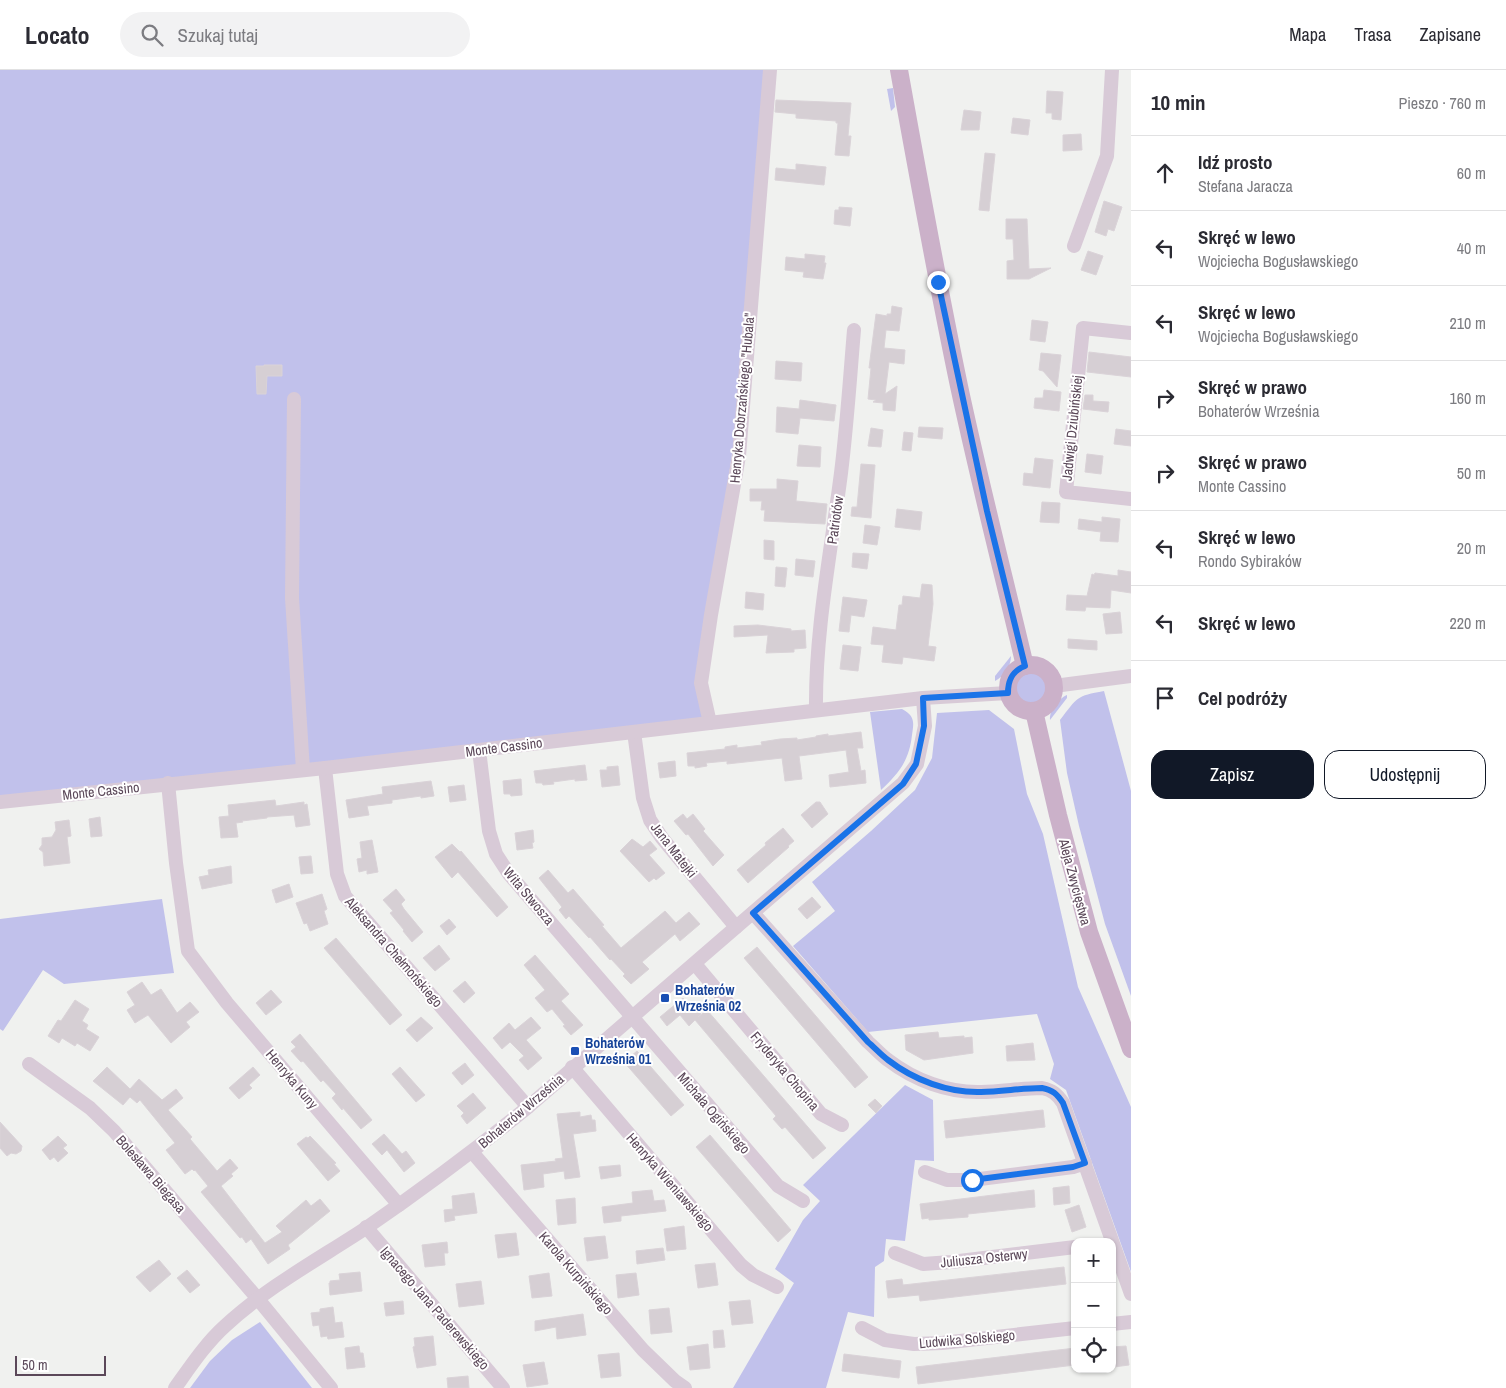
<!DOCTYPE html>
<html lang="pl">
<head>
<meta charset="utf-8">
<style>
  body { margin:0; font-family:"Archivo Narrow",sans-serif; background:#f2f2f3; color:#2b2b33 }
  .controls { position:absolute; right:15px; bottom:15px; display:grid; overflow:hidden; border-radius:10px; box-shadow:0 1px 4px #0004 }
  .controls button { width:45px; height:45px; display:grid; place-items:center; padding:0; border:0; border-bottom:1px solid #e1e1e2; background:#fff; color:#2b2b33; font:25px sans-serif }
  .scale { position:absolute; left:15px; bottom:12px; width:91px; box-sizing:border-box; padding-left:5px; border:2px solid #5b4859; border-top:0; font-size:14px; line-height:18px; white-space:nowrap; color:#5b4859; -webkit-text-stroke:4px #fff; paint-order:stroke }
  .stop { position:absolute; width:15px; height:15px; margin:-11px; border:4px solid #1a73e8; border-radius:50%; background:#fff }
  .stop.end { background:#1a73e8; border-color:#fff; box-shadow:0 1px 5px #0008 }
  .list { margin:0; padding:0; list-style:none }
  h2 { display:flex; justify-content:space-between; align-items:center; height:65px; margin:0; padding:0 20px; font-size:21px }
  h2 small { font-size:16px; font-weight:400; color:#7c7c81 }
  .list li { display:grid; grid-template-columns:32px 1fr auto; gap:15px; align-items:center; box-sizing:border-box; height:75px; padding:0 20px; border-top:1px solid #e1e1e2 }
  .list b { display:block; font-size:19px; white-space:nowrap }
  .list p { margin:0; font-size:16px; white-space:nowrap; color:#7c7c81 }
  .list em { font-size:16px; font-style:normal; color:#7c7c81 }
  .actions { display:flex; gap:10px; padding:15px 20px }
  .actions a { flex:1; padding:11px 0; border:1px solid #111827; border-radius:15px; text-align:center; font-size:18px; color:#111827 }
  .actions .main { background:#111827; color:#fff }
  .icon { flex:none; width:28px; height:28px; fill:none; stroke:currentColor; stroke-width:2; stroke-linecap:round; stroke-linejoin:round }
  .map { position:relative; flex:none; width:1131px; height:1318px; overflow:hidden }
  header { display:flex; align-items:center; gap:30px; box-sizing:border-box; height:70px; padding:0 25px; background:#fff; border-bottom:1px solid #e1e1e2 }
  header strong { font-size:24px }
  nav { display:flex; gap:28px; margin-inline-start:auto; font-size:18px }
  .search { width:350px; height:45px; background:#f2f2f3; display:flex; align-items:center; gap:12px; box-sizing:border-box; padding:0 18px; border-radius:28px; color:#7c7c81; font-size:19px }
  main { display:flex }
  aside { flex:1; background:#fff }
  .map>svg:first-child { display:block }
  .green { fill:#c1c1eb }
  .building { fill:#d6cfd4; stroke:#dad3d8 }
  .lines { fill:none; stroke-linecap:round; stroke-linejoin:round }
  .minor { stroke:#d8cad7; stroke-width:14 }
  .major { stroke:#cbb1c9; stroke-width:18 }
  .route { stroke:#1a73e8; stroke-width:6 }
  .transit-dot { fill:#1a4fb4; stroke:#fff; stroke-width:2 }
  .labels { text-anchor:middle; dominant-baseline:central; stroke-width:4; stroke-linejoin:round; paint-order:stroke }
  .street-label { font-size:14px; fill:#5b4859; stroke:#fff }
  .transit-label { font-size:14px; font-weight:bold; fill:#164399; stroke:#fff; text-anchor:start }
</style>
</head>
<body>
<header>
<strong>Locato</strong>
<div class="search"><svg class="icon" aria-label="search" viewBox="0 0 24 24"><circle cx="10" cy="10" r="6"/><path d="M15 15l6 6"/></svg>Szukaj tutaj</div>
<nav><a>Mapa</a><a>Trasa</a><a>Zapisane</a></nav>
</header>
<main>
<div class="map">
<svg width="1131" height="1318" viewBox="0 0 1131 1318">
  <rect width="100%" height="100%" fill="#f0f1ef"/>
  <!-- green -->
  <g class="green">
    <polygon points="0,0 770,0 749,258 701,613 710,653 0,732"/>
    <polygon points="893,18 895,37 891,41 887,19"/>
    <path d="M1011,586c0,11 -7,20 -16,25v-5z"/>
    <circle cx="1031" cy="618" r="15"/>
    <path d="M1104,621l27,100v205l-26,-72 -26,-98 -12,-53 -7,-53c18,-23 16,-24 44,-29z"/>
    <path d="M1067,625v3l-17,22c-1,-10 8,-21 17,-25z"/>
    <path d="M902,639c13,7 12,13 10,26 -3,26 -13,38 -31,55l-11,-78z"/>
    <polygon points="989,640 1014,659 1027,724 1043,764 1078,917 1131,1037 1131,1202 1066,1020 1050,1009 1054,994 1037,944 868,962 793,876 835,841 812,812 871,761 915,720 932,688 937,643"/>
    <polygon points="162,829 174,903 64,914 43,900 3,961 0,959 0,849"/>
    <polygon points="905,1015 933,1030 934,1091 915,1090 905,1171 886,1169 884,1191 875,1197 874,1247 848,1242 826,1318 733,1318 794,1213 775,1199 803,1150 820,1131 803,1115"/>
    <polygon points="260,1252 312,1318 190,1318 210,1291 232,1270"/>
  </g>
  <!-- building -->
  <g class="building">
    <polygon points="1047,21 1063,22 1061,50 1052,49 1052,43 1046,43"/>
    <polygon points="776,30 851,33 848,66 851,66 849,86 835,85 838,53 836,53 836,51 796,48 796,44 775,42"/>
    <polygon points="964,40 981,42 979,60 961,60"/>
    <polygon points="1013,48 1030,50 1028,65 1011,63"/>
    <polygon points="1081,64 1082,80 1063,81 1063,65"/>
    <polygon points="985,83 995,84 989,141 979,140"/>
    <polygon points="796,94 826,97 824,115 775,110 776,98 796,100"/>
    <polygon points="1104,131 1122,137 1114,161 1108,159 1106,166 1095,162"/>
    <polygon points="839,137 852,138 850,156 834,154 835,140 839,140"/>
    <polygon points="1006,149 1027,149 1029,199 1051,198 1029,209 1007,209 1007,191 1014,190 1013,169 1006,169"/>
    <polygon points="1088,181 1103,186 1096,205 1081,200"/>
    <polygon points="805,184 825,186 824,193 826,193 823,209 803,207 804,202 785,200 786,187 805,189"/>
    <polygon points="892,236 902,238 899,261 886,260 884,278 905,280 904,294 889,292 885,324 897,316 895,341 883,340 883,333 873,332 876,330 868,329 871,298 869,298 876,244 887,246 887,244 891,244"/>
    <polygon points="1032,250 1048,252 1045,272 1030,270"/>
    <polygon points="1089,282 1131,287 1131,307 1087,302"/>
    <polygon points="1041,283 1061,285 1057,317 1043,301 1039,300"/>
    <polygon points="776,291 802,293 801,311 775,309"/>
    <polygon points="264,295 282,295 282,306 267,306 266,324 257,324 256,296 264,296"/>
    <polygon points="1044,320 1061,322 1059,341 1034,338 1035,328 1043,328"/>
    <polygon points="1085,325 1093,325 1093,331 1109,332 1108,342 1083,339"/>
    <polygon points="800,330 836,335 834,351 800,348 798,364 776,362 777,337 799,339"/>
    <polygon points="919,357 943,358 942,369 918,367"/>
    <polygon points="871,358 883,360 881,377 868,376"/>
    <polygon points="1116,359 1131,361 1131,376 1114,374"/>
    <polygon points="904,362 913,363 911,381 902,380"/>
    <polygon points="799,375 821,377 820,397 797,396"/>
    <polygon points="1087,384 1103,386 1101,404 1085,402"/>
    <polygon points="1035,388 1053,390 1050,418 1023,415 1024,403 1033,404"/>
    <polygon points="861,394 875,395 871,448 851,446 852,437 857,437"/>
    <polygon points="777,409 798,411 796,431 827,434 825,454 764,451 765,440 761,440 762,431 750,431 750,419 777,419"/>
    <polygon points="1042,432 1060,433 1059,453 1040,452"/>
    <polygon points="897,439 922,442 920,460 895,457"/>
    <polygon points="1102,447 1120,449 1118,472 1100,471 1101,462 1078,459 1079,449 1102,452"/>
    <polygon points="865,455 880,457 877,475 863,473"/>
    <polygon points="764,470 774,471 774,490 764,489"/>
    <polygon points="853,483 869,484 867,499 852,497"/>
    <polygon points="796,489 815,491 813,507 795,505"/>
    <polygon points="776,497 787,498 785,517 775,516"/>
    <polygon points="1118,500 1131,502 1131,523 1111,520 1110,538 1086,537 1085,541 1066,540 1067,525 1087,526 1092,504 1094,505 1095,503 1118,506"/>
    <polygon points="922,514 932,515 933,534 928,576 936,577 934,591 903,587 902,594 882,592 884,575 871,574 873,557 896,560 899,535 902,535 903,526 920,528"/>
    <polygon points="746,522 764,524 763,540 745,538"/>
    <polygon points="843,527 867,530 864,547 851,545 849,562 839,561"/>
    <polygon points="1120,542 1122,563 1106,564 1103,544"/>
    <polygon points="758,555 791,559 791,561 805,560 806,578 794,579 794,582 766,583 768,565 734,567 734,556"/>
    <polygon points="1068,569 1097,571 1097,580 1068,578"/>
    <polygon points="843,575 861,577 858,601 840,599"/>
    <polygon points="861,662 863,678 857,678 861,701 865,700 866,713 830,717 829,705 849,702 846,680 799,686 802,709 785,711 782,688 727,694 727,691 706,693 707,696 695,698 695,696 688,696 687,683 725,679 725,677 737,675 737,678 762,675 761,672 780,669 797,668 797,670 816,667 816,666 828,664 828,666"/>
    <polygon points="675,691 676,706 660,708 658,693"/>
    <polygon points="585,695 587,710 575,711 575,709 553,712 554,714 543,715 542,713 536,713 534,701"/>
    <polygon points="618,696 620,715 602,717 600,700 607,700 607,697"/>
    <polygon points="521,709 522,725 511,726 510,724 504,724 503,711"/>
    <polygon points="431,711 434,726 421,728 421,726 392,730 392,733 367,736 369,745 349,748 346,730 383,724 382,717"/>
    <polygon points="464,715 466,730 450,732 448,717"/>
    <polygon points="275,730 276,736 304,732 304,735 307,734 310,755 296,757 294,745 267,747 267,748 242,751 243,752 236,753 238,767 221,768 219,747 229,746 228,735"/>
    <polygon points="816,732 820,732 828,744 812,758 801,745"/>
    <polygon points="683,744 687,749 693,744 705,759 703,761 724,785 713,796 688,764 686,765 674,751"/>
    <polygon points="100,747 102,766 91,767 89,749"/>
    <polygon points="69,750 71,766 67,767 70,793 44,796 43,782 39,779 42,775 42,768 52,767 56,760 55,752"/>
    <polygon points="783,758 794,771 788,776 789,777 748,813 737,800 766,775 765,773"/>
    <polygon points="533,760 534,772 532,773 533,778 517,780 515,763"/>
    <polygon points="632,769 643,777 650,771 657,779 649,785 665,803 656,810 654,808 649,812 620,781"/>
    <polygon points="372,770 378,802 367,804 367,800 359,802 357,789 362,788 360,772"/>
    <polygon points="452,774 460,782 461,781 508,837 497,847 458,802 452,808 435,787"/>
    <polygon points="311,786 313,803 301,804 299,787"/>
    <polygon points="231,796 232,813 202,819 199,807 209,805 208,800"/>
    <polygon points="548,800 568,823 573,819 604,855 602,856 621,878 665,841 676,853 689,842 700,854 680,871 675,864 642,892 649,899 631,914 623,906 625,904 611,889 610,890 590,867 589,868 569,846 566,849 559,840 562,837 539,808"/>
    <polygon points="289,814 293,827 276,833 272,820"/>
    <polygon points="396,819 405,830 401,834 404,839 423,862 412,872 403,861 404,860 390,843 393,841 383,830"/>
    <polygon points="322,824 327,839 324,841 328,854 310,861 307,853 304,854 296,833"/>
    <polygon points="812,827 821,837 807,849 798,839"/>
    <polygon points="449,849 456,857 447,865 440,856"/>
    <polygon points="336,868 402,945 390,955 324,878"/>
    <polygon points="439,875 450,889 435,901 423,888"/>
    <polygon points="757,877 868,1007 855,1018 744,888"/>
    <polygon points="535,885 569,924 561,931 583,955 571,965 563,956 565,955 552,939 547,942 535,928 545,920 524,895"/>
    <polygon points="465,911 475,923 464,933 453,921"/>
    <polygon points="142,912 151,925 161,919 177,943 190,932 199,942 186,952 190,957 171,973 148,945 135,953 127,940 135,935 127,922"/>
    <polygon points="271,920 282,932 266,945 256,933"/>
    <polygon points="683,928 689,936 692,934 701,944 698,947 707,940 826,1078 813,1089 785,1057 782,1059 773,1049 776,1046 695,950 689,956 680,945 667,956 660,947"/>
    <polygon points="75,930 89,939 82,951 88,955 86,959 99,967 90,981 77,973 75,976 62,968 59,973 48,966 58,950 61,951"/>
    <polygon points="421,947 433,958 417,972 406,960"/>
    <polygon points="531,947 541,958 526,970 542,988 528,1000 519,990 524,986 510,972 502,979 493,968 509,953 515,960"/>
    <polygon points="938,962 939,968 964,966 964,968 972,967 973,983 924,990 906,980 905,965"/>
    <polygon points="300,964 372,1050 361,1059 343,1038 342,1040 332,1028 336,1024 323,1010 321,1012 303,991 301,992 291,981 296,977 291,972"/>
    <polygon points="1033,973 1035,990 1007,991 1006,976"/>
    <polygon points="637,981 684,1035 671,1046 624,992"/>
    <polygon points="465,993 474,1005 462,1015 452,1003"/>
    <polygon points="107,997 130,1019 139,1009 162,1030 176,1019 183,1028 168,1040 192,1067 190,1069 217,1101 230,1089 238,1098 231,1104 233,1106 221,1116 265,1173 282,1162 276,1156 306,1130 311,1136 320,1129 330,1141 288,1175 290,1179 268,1194 251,1169 246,1173 242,1167 240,1168 201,1122 208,1116 195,1100 194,1101 192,1099 185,1104 166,1080 175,1073 140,1030 137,1033 130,1027 123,1035 93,1011"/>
    <polygon points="253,997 260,1005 249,1015 252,1018 239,1029 229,1018"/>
    <polygon points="400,997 425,1025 416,1032 392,1004"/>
    <polygon points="473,1023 486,1038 467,1054 461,1046 464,1043 457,1036"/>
    <polygon points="875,1029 882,1036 876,1043 868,1035"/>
    <polygon points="1043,1040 1045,1057 946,1068 944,1051"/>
    <polygon points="580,1042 580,1047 591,1045 592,1050 595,1050 596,1061 573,1064 580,1107 565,1109 564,1101 543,1104 544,1117 524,1120 521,1095 556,1091 555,1089 563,1088 557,1044"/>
    <polygon points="0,1052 22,1076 21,1081 16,1084 11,1083 7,1086 0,1078"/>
    <polygon points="384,1064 402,1084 406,1081 415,1093 404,1102 387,1080 382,1085 372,1074"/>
    <polygon points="710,1065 791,1160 778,1172 696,1077"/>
    <polygon points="58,1066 67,1075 63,1078 68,1083 58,1092 54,1087 50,1090 42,1080"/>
    <polygon points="310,1066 336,1093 334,1094 340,1101 328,1111 297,1074 306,1067 308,1068"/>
    <polygon points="620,1095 621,1106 601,1109 599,1097"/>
    <polygon points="1069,1116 1070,1133 1054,1135 1053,1118"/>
    <polygon points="652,1120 654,1131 664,1130 666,1141 621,1146 621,1151 604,1153 602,1137 633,1133 632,1122"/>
    <polygon points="1034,1120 1035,1137 968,1144 968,1147 929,1150 929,1148 922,1149 920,1134"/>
    <polygon points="474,1123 477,1143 454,1146 455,1150 445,1152 444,1140 453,1139 452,1126"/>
    <polygon points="575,1128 576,1153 558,1155 556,1130"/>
    <polygon points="1079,1135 1086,1157 1072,1162 1065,1140"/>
    <polygon points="684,1156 686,1179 667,1181 664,1159"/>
    <polygon points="516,1163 519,1185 498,1188 495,1165"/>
    <polygon points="605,1166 608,1188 587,1191 584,1168"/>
    <polygon points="447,1172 448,1183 444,1183 445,1195 425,1197 422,1175"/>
    <polygon points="663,1178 665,1190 637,1194 636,1181"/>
    <polygon points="159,1190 171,1204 150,1222 136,1207"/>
    <polygon points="715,1193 718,1215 698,1218 695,1195"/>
    <polygon points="1064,1197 1066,1214 920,1231 919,1225 888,1228 886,1211 902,1209 903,1215"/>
    <polygon points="187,1200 200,1215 190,1223 177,1208"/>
    <polygon points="360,1202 362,1221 330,1225 329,1213 330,1213 330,1211 340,1210 339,1204"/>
    <polygon points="549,1203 552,1226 532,1228 529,1206"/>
    <polygon points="636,1203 639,1225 618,1228 616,1205"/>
    <polygon points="481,1211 484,1234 459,1237 456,1214"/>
    <polygon points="750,1230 753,1253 732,1255 729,1232"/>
    <polygon points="403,1231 404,1244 386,1246 384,1233"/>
    <polygon points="333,1237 335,1253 342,1252 344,1267 328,1269 327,1266 321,1267 319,1255 313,1256 311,1243 320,1242 320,1239"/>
    <polygon points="669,1238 672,1262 651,1264 649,1240"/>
    <polygon points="583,1244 586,1265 557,1269 556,1257 535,1261 535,1251"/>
    <polygon points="723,1260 725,1277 714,1278 713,1261"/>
    <polygon points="433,1266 436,1295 417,1298 413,1277 415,1276 414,1268"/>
    <polygon points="708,1274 710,1298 690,1300 687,1277"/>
    <polygon points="359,1276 360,1283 363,1283 365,1297 347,1299 345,1278"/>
    <polygon points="1126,1276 1129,1295 1114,1297 1112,1291 1112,1277"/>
    <polygon points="1075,1278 1075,1295 918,1314 916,1297"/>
    <polygon points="619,1283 621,1306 601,1308 598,1285"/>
    <polygon points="844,1284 901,1291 899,1308 842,1301"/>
    <polygon points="544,1292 548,1314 527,1317 523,1295"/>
    <polygon points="468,1306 469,1318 448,1318 447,1308"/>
  </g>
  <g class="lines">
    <!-- minor -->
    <g class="minor">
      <polyline points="1074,176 1107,86 1112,0"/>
      <polyline points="1131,263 1083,258 1066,422 1131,429"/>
      <polyline points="294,329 292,528 303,700"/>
      <polyline points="1054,616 1131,606"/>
      <path d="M816,640c-1,-79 15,-158 25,-237 6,-48 9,-96 13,-143"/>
      <polyline points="710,653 701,613 711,545 739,386 770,0"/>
      <polyline points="634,662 643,728 650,750 662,768 736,857"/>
      <polyline points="479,680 489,761 496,784 509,804 778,1116 803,1131"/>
      <polyline points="325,698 337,804 345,826 528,1037"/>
      <polyline points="168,713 176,793 188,881 227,933 399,1135"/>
      <polyline points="0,732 325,698 923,628 1008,623"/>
      <path d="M753,843l115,129c7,6 13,13 20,18 26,20 60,33 93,32 20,0 40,-4 61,-4 10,2 15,6 21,15l68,191"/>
      <polyline points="695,894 821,1044 842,1055"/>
      <polyline points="29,994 90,1038 114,1061 258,1229 331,1318"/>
      <polyline points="572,997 741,1195 753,1205 777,1217"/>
      <polyline points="472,1082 643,1280 675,1311 685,1318"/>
      <polyline points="925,1102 947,1110 972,1110 1073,1097 1085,1093"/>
      <polyline points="366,1157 503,1318"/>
      <polyline points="895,1183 923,1194 951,1192 1075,1177"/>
      <polyline points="1112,1254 1131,1252"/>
      <polyline points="862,1258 885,1270 914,1274 942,1273 1075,1258"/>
      <path d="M175,1318c15,-21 31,-45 50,-62 42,-39 94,-67 141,-98 55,-38 109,-78 162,-121l375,-324 14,-19 8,-38 -2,-28"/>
    </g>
    <!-- major -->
    <g class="major">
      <path d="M899,0c19,106 38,211 60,316 20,94 44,187 66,280"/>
      <circle cx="1031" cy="618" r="23"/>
      <polyline points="1034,641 1058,745 1089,862 1131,979"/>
    </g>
  </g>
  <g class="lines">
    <!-- route -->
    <path class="route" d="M938,212l49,229 38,155c-13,5 -17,14 -17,27l-85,5 1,28 -8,38 -13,20 -150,129 115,129c7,6 13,13 20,18 26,20 60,33 93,32 20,0 40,-4 61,-4 11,2 15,6 21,15l22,60 -12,4 -101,13"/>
  </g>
  <!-- markers -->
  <g class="transit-dot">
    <rect x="660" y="923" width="10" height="10" rx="2.5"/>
    <rect x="570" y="976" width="10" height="10" rx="2.5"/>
  </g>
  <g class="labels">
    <!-- street labels -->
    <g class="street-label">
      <text transform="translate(742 328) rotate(-85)">Henryka Dobrzańskiego "Hubala"</text>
      <text transform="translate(1072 358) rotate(-84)">Jadwigi Dziubińskiej</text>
      <text transform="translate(835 450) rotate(-82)">Patriotów</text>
      <text transform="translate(504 677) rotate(-7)">Monte Cassino</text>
      <text transform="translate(101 721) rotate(-6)">Monte Cassino</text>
      <text transform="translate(674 780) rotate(52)">Jana Matejki</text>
      <text transform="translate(1075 812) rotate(75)">Aleja Zwycięstwa</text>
      <text transform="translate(529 826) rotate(50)">Wita Stwosza</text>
      <text transform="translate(394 882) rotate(49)">Aleksandra Chełmońskiego</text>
      <text transform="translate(785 1001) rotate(50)">Fryderyka Chopina</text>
      <text transform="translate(292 1009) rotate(50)">Henryka Kuny</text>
      <text transform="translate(521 1041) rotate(-40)">Bohaterów Września</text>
      <text transform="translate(714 1043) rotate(49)">Michała Ogińskiego</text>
      <text transform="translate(151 1104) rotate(49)">Bolesława Biegasa</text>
      <text transform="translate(670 1112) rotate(49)">Henryka Wieniawskiego</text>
      <text transform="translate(984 1188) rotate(-6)">Juliusza Osterwy</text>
      <text transform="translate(576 1203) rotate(49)">Karola Kurpińskiego</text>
      <text transform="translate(435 1238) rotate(49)">Ignacego Jana Paderewskiego</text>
      <text transform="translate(967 1269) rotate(-5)">Ludwika Solskiego</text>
    </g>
    <!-- transit labels -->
    <g class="transit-label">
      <text x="675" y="920">Bohaterów<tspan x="675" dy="16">Września 02</tspan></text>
      <text x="585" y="973">Bohaterów<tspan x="585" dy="16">Września 01</tspan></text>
    </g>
  </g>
</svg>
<div class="controls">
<button>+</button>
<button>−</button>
<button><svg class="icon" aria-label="locate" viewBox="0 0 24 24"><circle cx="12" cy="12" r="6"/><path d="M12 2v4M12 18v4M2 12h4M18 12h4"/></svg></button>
</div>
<div class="scale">50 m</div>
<div class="stop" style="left:972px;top:1110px"></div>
<div class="stop end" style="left:938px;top:212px"></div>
</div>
<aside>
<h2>10 min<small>Pieszo · 760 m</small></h2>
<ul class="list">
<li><svg class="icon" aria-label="ahead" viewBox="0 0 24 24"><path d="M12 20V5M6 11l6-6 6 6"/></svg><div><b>Idź prosto</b><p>Stefana Jaracza</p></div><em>60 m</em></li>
<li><svg class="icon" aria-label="left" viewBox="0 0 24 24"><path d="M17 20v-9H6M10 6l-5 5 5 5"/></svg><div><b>Skręć w lewo</b><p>Wojciecha Bogusławskiego</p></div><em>40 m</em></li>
<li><svg class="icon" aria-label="left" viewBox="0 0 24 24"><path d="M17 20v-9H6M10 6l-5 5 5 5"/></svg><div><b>Skręć w lewo</b><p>Wojciecha Bogusławskiego</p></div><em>210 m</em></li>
<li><svg class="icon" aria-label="right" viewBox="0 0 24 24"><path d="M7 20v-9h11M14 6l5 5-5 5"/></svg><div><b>Skręć w prawo</b><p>Bohaterów Września</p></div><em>160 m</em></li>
<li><svg class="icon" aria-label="right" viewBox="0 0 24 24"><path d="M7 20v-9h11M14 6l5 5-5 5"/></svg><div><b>Skręć w prawo</b><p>Monte Cassino</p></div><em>50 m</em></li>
<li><svg class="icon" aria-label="left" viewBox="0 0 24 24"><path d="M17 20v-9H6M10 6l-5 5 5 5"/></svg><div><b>Skręć w lewo</b><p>Rondo Sybiraków</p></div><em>20 m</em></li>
<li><svg class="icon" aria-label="left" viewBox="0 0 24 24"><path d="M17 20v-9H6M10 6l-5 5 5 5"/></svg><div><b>Skręć w lewo</b></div><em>220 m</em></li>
<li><svg class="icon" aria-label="arrive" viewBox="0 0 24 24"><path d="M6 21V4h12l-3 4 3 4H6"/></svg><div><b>Cel podróży</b></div></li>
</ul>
<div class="actions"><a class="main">Zapisz</a><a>Udostępnij</a></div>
</aside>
</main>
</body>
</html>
